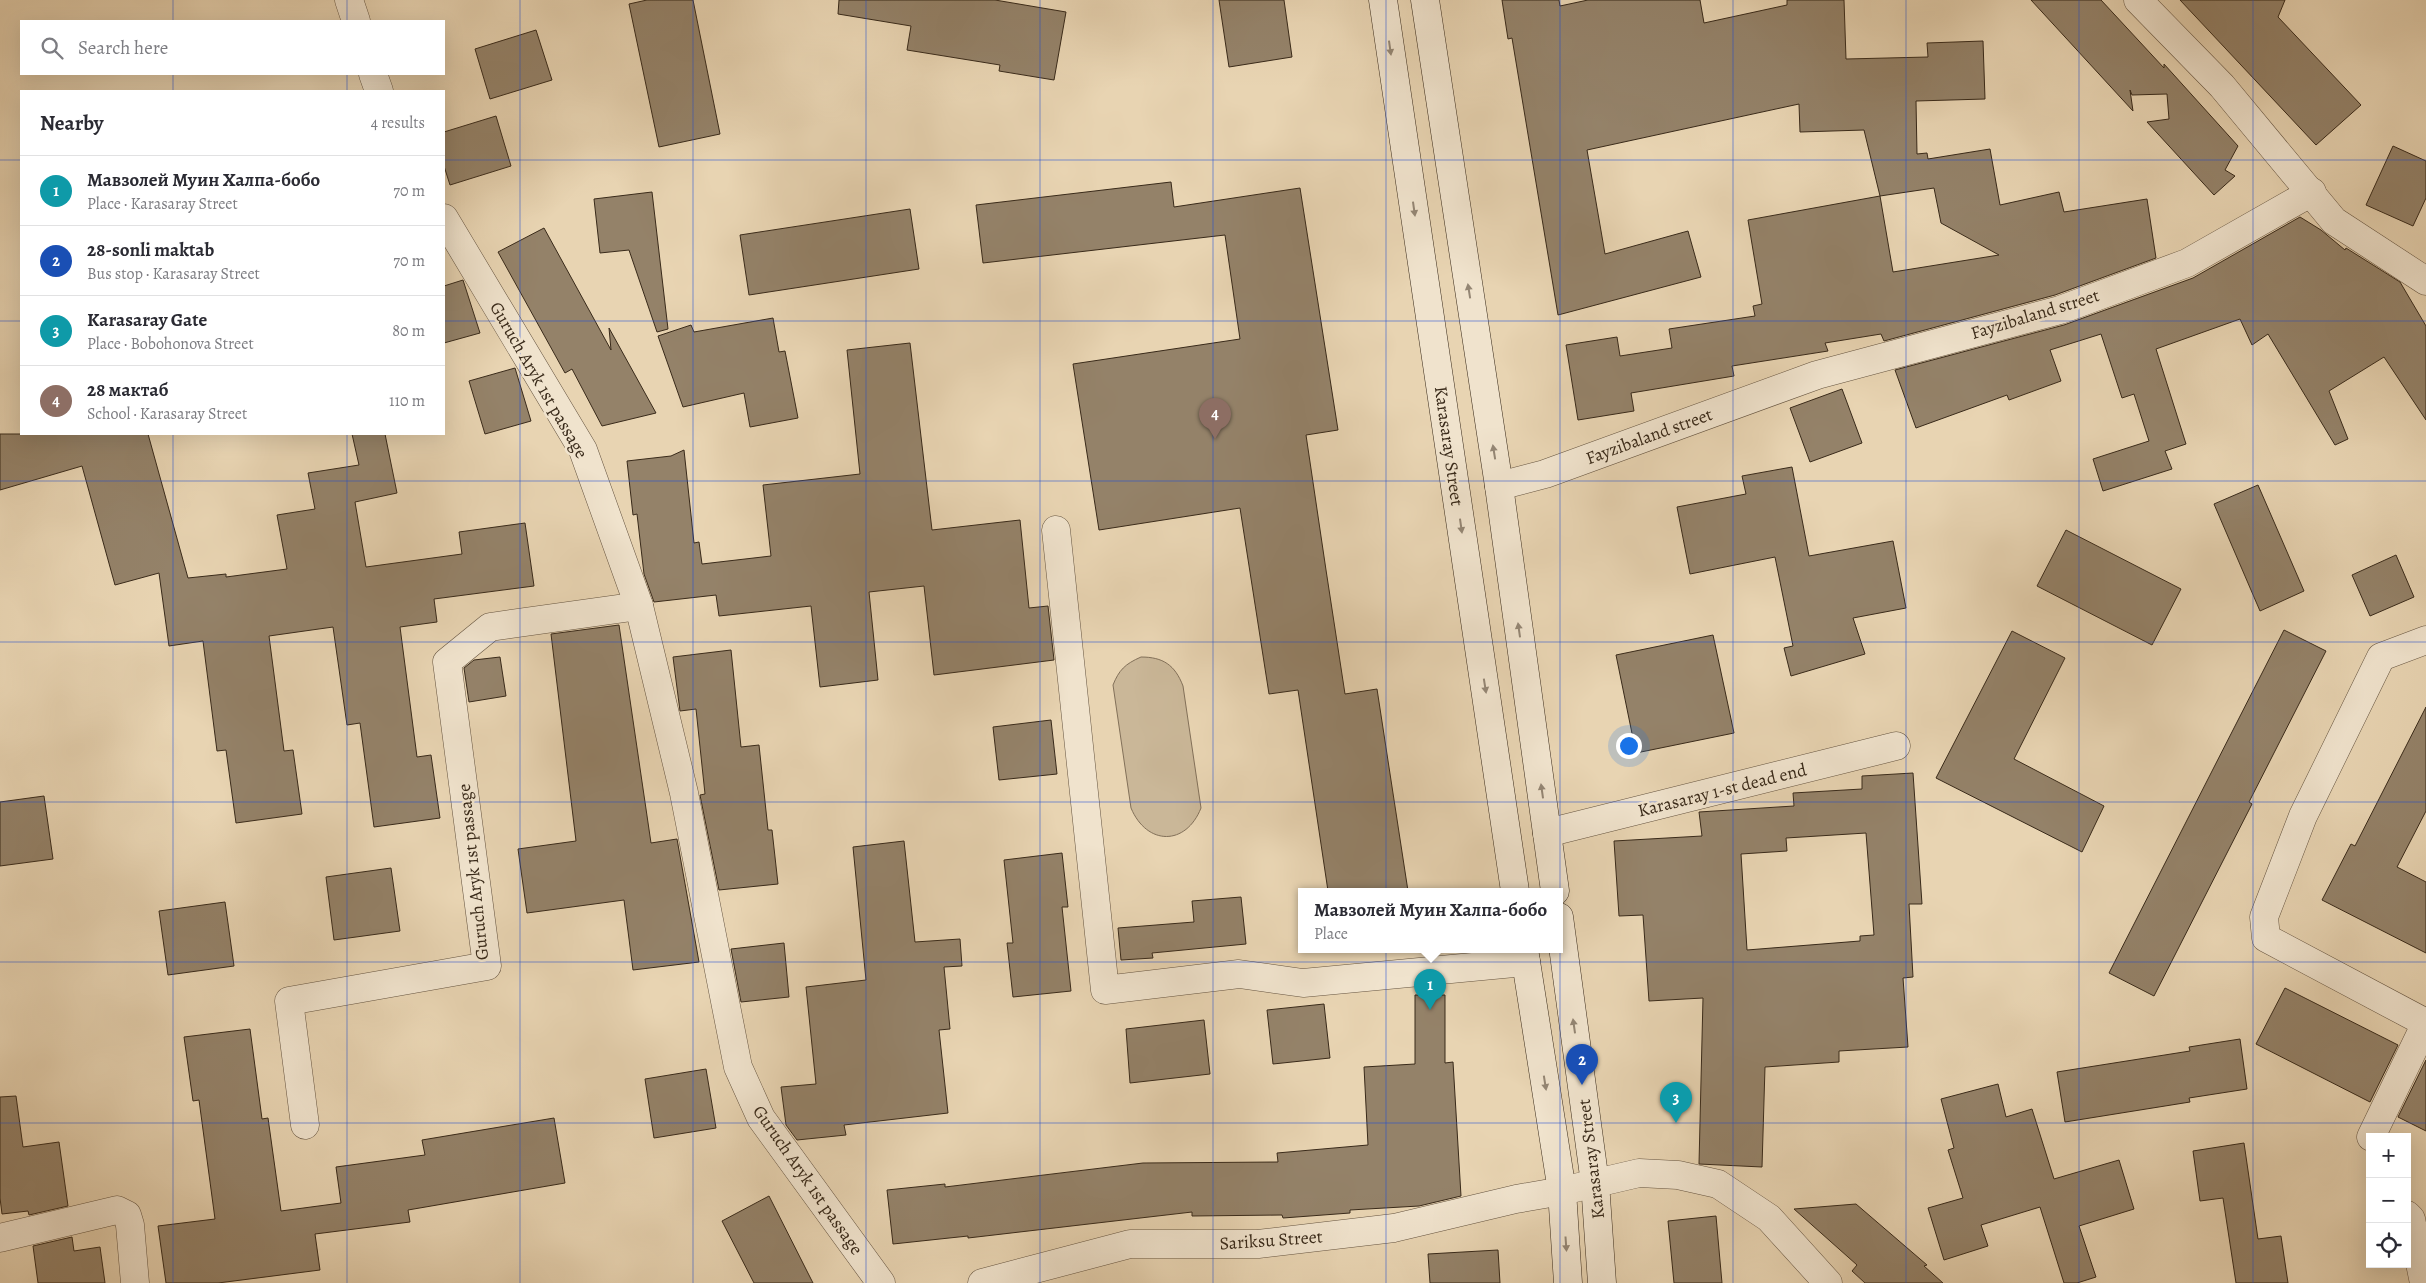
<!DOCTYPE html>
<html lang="en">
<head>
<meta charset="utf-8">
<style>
  body { margin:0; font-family:Alegreya,serif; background:#f2f2f3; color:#2b2b33 }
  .controls { position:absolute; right:15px; bottom:15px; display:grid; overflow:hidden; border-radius:0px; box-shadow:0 5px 20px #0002 }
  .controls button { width:45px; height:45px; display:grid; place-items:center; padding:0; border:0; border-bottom:1px solid #e1e1e2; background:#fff; color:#2b2b33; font:25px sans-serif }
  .you { position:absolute; left:1628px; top:745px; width:18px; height:18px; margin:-12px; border:4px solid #fff; border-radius:50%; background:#1a73e8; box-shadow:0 0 0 8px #1a73e833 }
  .badge { display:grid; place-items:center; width:32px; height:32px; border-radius:50%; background:#8f2418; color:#fff; font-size:16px; font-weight:700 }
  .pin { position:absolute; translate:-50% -41px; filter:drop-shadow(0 1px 2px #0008) }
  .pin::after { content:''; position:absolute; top:26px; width:18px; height:15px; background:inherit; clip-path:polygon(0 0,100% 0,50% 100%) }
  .popup { position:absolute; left:1298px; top:888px; width:265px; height:65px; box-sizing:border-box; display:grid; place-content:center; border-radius:0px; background:#fff; filter:drop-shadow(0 1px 4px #0005); font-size:16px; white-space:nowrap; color:#7c7c81 }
  .popup b { font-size:19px; color:#2b2b33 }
  .popup::after { content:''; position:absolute; left:50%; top:100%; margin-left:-10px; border:10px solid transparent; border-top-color:#fff }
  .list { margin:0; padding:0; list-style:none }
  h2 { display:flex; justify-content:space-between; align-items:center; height:65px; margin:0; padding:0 20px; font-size:21px }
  h2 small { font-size:16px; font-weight:400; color:#7c7c81 }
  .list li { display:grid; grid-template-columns:32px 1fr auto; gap:15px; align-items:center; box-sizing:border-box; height:70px; padding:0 20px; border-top:1px solid #e1e1e2 }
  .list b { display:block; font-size:19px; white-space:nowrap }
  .list p { margin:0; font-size:16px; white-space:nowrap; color:#7c7c81 }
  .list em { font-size:16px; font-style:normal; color:#7c7c81 }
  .icon { flex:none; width:28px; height:28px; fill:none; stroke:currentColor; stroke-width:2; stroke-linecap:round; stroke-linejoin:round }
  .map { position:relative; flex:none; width:2426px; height:1283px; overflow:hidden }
  .search { position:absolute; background:#fff; box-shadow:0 5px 20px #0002; left:20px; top:20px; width:425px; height:55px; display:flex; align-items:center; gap:12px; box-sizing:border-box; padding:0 18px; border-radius:0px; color:#7c7c81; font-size:19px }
  .panel { position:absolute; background:#fff; box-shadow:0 5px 20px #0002; left:20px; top:90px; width:425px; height:345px; border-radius:0px }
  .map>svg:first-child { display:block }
  .green { fill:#cab798; stroke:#827059 }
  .building { fill:#948269; stroke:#392a1a; fill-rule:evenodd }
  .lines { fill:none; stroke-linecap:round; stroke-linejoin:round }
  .street-casing { stroke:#655440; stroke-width:29 }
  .secondary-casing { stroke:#392a1a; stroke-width:29 }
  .street { stroke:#f0e3cd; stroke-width:28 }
  .secondary { stroke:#f0e3cd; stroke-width:28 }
  .oneway { fill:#948674 }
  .grid { fill:none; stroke:#1d4ed8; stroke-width:1; stroke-opacity:0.55 }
  .labels { text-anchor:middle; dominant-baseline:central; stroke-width:5; stroke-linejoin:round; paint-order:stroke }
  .street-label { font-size:18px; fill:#392a1a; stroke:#f0e3cd }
</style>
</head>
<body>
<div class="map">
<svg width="2426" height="1283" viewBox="0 0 2426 1283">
  <rect width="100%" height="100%" fill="#e8d4b2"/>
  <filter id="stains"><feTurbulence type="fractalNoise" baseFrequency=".004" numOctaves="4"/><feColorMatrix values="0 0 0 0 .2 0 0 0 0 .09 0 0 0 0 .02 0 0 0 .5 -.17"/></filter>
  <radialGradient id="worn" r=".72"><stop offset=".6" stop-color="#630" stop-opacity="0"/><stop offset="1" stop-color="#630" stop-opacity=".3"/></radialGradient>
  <!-- green -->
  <path class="green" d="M1141,657c22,0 34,8 42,29l18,122c-15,38 -54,38 -70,0l-18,-123c6,-15 12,-21 28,-28z"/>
  <!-- building -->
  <g class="building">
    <polygon points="647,0 693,0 720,134 659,147 629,4"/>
    <polygon points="839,0 995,0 1066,12 1054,80 999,71 1000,65 907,50 911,26 838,14"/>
    <polygon points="1219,0 1284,0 1292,57 1229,67"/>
    <path d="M1502,0h57l1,6 28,-6h112l4,23 83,-18v-5h57l2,59 82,-2 -1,-14 56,-2 2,58 -69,2 1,53 10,-1 1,6 62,-10 10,56 59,-13 5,20 83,-13 9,59 -101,37 -171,46 -3,-7 -56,9 3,8 -96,15 2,10 -103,17 3,18 -56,9 -12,-75 51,-8 3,19 52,-8 -3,-19 86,-13 -2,-10 9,-2 -14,-84 132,-24 -16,-66 -64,2 -1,-28 -212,46 18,104 83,-23 13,46 -143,38 -46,-277 -4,1zM1934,188l7,35 58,32 -106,17 -13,-76z"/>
    <polygon points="2031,0 2101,0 2164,68 2164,64 2238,146 2225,170 2235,176 2214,195 2147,122 2169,119 2167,94 2132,95 2130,90 2133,111"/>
    <polygon points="2180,0 2285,0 2278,17 2361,105 2316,145"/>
    <polygon points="536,30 552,80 490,99 475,49"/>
    <polygon points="496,116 511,166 450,185 444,166 444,132"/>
    <polygon points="2393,146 2426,161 2426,198 2413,226 2366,205"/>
    <polygon points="1171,182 1174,207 1300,188 1338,430 1306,435 1326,570 1345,694 1377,689 1408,891 1328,891 1298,690 1269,694 1240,508 1099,530 1073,364 1240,339 1225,235 983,263 976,205"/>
    <polygon points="652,192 668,329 657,332 629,250 600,253 594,199"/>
    <polygon points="910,209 919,269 749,295 740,235"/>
    <polygon points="2300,217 2321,230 2345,250 2346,248 2400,282 2426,326 2426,420 2384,357 2329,391 2348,439 2335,445 2268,334 2252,345 2240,319 2156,349 2186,444 2165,451 2172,469 2103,491 2093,459 2149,441 2134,394 2122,398 2101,334 2050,350 2061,381 2009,400 2007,395 1916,428 1895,370 2064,325 2193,278"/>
    <polygon points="544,228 611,350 609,328 656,413 602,426 572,369 565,373 498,252"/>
    <polygon points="463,280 480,333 444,343 444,286"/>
    <polygon points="773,318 779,352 785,351 798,418 750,427 744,393 683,407 658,336 691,325 694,332"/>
    <polygon points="910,343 932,530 1020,520 1029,608 1048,606 1054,660 934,675 924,586 869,592 878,680 820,687 811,606 719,616 716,595 654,602 644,574 637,514 633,515 627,461 671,456 684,450 694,543 699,542 702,564 771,556 763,485 860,474 847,350"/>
    <polygon points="515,368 531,421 485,434 469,381"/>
    <polygon points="1842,389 1862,443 1810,462 1790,408"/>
    <polygon points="0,434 148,434 188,578 226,574 226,577 287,569 277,515 315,509 308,473 359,465 352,434 385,434 397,493 355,502 366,567 462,554 459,532 525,523 534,586 434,599 437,622 400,627 417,757 431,755 440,818 374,827 360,723 347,725 333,627 269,636 284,751 293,750 302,814 236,823 226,750 217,751 203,641 169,646 159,573 115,585 82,466 0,490"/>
    <polygon points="1792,467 1809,556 1893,541 1906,608 1853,618 1865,654 1791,676 1784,648 1793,646 1775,557 1690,574 1677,507 1746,494 1742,476"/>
    <polygon points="2258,485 2304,591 2260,611 2214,504"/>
    <polygon points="2066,530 2181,589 2152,645 2037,586"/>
    <polygon points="2396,555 2414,597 2370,616 2352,575"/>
    <polygon points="619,625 651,843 677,839 699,962 633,970 624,900 527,913 518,849 576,841 551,634"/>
    <polygon points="2284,630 2326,651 2249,802 2252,804 2154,996 2109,973"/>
    <polygon points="2012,631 2065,658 2014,759 2104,806 2082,852 1936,778"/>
    <polygon points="1713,635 1734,733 1636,753 1616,655"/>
    <polygon points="731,650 741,747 759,745 768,830 772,830 778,884 719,890 700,795 705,794 696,709 680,711 673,657"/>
    <polygon points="500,657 506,696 469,702 464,668 474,660"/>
    <polygon points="2426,707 2426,811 2397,867 2426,882 2426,953 2322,900 2351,844 2355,846"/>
    <polygon points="1051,720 1057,774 999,780 993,727"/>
    <path d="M1913,773l9,131h-13l4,73 -10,1 5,69 -69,4v11l-74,5 -3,100 -63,-3 4,-166 -54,3 -6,-86 -24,1 -5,-75 88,-5 -3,-24 95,-6 -1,-13 69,-4v-13zM1866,833l8,102 -14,1v5l-113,9 -6,-96 46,-3 -1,-13z"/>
    <polygon points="44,796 53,859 0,866 0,802"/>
    <polygon points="904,841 915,942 960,939 962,966 944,967 950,1029 939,1030 948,1113 844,1125 846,1135 797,1140 786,1125 781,1087 816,1084 806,987 866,980 853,847"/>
    <polygon points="1062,853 1068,907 1062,907 1071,991 1013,997 1007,943 1013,943 1004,860"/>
    <polygon points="391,868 400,931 334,940 326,877"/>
    <polygon points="1241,897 1246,944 1152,953 1153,958 1121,960 1118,928 1194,922 1192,901"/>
    <polygon points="225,902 234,966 168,975 159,911"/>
    <polygon points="784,943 789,997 741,1002 731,949"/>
    <polygon points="2285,988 2398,1045 2370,1102 2256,1044"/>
    <polygon points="1415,995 1445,995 1445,1063 1453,1062 1461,1196 1419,1206 1350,1210 1350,1213 1283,1218 1282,1215 1192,1216 1192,1212 968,1238 968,1236 893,1244 887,1190 945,1184 945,1187 1143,1163 1278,1162 1277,1153 1368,1145 1364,1067 1415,1064"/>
    <polygon points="1324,1004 1330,1058 1273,1064 1267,1010"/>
    <polygon points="1204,1020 1210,1074 1130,1083 1126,1029"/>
    <polygon points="250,1029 262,1119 268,1118 281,1211 341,1203 336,1167 425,1155 422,1140 554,1118 565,1183 408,1210 410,1222 315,1234 320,1270 218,1283 166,1283 158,1226 215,1219 199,1100 193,1101 184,1037"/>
    <polygon points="2240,1039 2247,1089 2189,1098 2190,1102 2065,1122 2057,1072 2190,1051 2189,1047"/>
    <polygon points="2426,1060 2426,1131 2398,1117"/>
    <polygon points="706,1069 716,1128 654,1138 645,1079"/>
    <polygon points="1998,1084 2006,1117 2032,1109 2054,1179 2119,1160 2134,1209 2079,1226 2096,1277 2077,1283 2064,1283 2040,1207 1981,1225 1988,1246 1944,1260 1928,1208 1963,1198 1948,1150 1954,1148 1941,1099"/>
    <polygon points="16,1096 23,1147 59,1142 68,1206 29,1215 28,1211 2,1214 0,1198 0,1097"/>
    <polygon points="2244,1143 2258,1239 2281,1236 2288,1283 2236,1283 2223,1198 2200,1201 2193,1151"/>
    <polygon points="769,1196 813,1283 754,1283 722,1221"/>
    <polygon points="1856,1204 1927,1265 1924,1266 1943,1283 1865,1283 1852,1271 1857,1265 1794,1209"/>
    <polygon points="1716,1216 1722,1283 1674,1283 1668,1221"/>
    <polygon points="72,1237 74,1251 100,1247 105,1283 38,1283 33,1246"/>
    <polygon points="1498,1250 1500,1283 1430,1283 1428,1254"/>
  </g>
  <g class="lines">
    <!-- street casing -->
    <g class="street-casing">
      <g id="street">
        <polyline points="349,0 356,21"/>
        <polyline points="2138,0 2222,86 2334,221 2426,281"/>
        <polyline points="373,74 379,91"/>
        <polyline points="444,218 583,450 639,606 684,793 738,1067 761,1118 881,1283"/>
        <polyline points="1499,486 1545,474 1817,375 2060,310 2187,263 2312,192"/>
        <polyline points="1056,530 1105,990 1239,974 1303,983 1526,962"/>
        <polyline points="2426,640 2381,657 2303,816 2264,917 2266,938 2426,1023"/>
        <polyline points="1547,833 1896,746"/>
        <polyline points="305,1125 289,1001 487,966 447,662 490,627 639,606"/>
        <polyline points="2371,1137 2426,1023"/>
        <polyline points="2407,1215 2411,1219 2424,1283"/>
        <polyline points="0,1238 117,1210 127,1215 130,1225 135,1283"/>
        <polyline points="982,1283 1130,1244 1258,1244 1394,1228 1516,1199 1562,1191 1639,1173 1678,1175 1718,1184 1769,1218 1828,1283"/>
      </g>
    </g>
    <!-- secondary casing -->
    <g class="secondary-casing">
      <g id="secondary">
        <polyline points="1383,0 1515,891"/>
        <polyline points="1425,0 1499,486 1555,891"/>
        <polyline points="1559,917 1595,1183 1602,1283"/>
        <polyline points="1524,949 1562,1191 1568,1283"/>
      </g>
    </g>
    <!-- street -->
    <use href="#street" class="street"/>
    <!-- secondary -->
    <use href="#secondary" class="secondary"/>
  </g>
  <!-- one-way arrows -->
  <defs><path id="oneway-solid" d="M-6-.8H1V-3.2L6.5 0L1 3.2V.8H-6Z" transform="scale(1.25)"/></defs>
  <g class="oneway">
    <use href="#oneway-solid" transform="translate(1390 48) rotate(82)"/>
    <use href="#oneway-solid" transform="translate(1414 209) rotate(82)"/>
    <use href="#oneway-solid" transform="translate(1469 291) rotate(-99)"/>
    <use href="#oneway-solid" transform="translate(1494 452) rotate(-99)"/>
    <use href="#oneway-solid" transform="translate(1461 526) rotate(82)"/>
    <use href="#oneway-solid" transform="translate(1519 630) rotate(-98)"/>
    <use href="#oneway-solid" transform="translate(1485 686) rotate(81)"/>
    <use href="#oneway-solid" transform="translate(1542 791) rotate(-98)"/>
    <use href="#oneway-solid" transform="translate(1574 1026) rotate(-98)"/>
    <use href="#oneway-solid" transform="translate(1545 1083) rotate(81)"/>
    <use href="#oneway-solid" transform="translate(1566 1244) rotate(86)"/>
  </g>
  <!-- grid -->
  <path class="grid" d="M173,0v21M347,0v21M520,0v1283M693,0v1283M866,0v1283M1040,0v1283M1213,0v1283M1386,0v1283M1560,0v1283M1733,0v1283M1906,0v1283M2079,0v1283M2253,0v1283M173,74v17M347,74v17M0,160h21M444,160h1982M0,321h21M444,321h1982M173,434v849M347,434v849M0,481h2426M0,642h2426M0,802h2426M0,962h2426M0,1123h2426"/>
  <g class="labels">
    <!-- street labels -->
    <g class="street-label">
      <text transform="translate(2035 314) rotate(-17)">Fayzibaland street</text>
      <text transform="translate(539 380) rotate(60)">Guruch Aryk 1st passage</text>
      <text transform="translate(1649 436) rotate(-20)">Fayzibaland street</text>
      <text transform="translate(1449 446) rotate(82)">Karasaray Street</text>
      <text transform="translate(1722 790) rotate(-14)">Karasaray 1-st dead end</text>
      <text transform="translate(473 872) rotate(-96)">Guruch Aryk 1st passage</text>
      <text transform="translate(1591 1159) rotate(-97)">Karasaray Street</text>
      <text transform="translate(808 1180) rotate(55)">Guruch Aryk 1st passage</text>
      <text transform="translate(1271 1240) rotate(-4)">Sariksu Street</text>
    </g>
  </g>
  <rect width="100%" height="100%" filter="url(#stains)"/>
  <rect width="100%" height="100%" fill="url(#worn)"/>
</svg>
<div class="controls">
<button>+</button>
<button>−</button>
<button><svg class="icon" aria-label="locate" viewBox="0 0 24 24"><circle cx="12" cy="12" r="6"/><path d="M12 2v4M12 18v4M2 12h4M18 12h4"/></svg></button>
</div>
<div class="you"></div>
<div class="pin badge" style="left:1430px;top:1010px;background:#0f9aa8">1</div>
<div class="popup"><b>Мавзолей Муин Халпа-бобо</b>Place</div>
<div class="pin badge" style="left:1582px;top:1085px;background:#1a4fb4">2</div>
<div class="pin badge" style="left:1676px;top:1123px;background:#0f9aa8">3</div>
<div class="pin badge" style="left:1215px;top:439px;background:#8d6e63">4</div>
<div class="search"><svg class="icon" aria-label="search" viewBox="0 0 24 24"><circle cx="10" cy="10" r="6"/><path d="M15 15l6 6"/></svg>Search here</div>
<section class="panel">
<h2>Nearby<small>4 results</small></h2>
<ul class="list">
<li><span class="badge" style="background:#0f9aa8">1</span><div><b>Мавзолей Муин Халпа-бобо</b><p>Place · Karasaray Street</p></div><em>70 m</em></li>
<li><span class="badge" style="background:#1a4fb4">2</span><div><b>28-sonli maktab</b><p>Bus stop · Karasaray Street</p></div><em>70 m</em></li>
<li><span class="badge" style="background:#0f9aa8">3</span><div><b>Karasaray Gate</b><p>Place · Bobohonova Street</p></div><em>80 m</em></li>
<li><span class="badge" style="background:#8d6e63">4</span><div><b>28 мактаб</b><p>School · Karasaray Street</p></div><em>110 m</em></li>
</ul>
</section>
</div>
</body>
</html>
